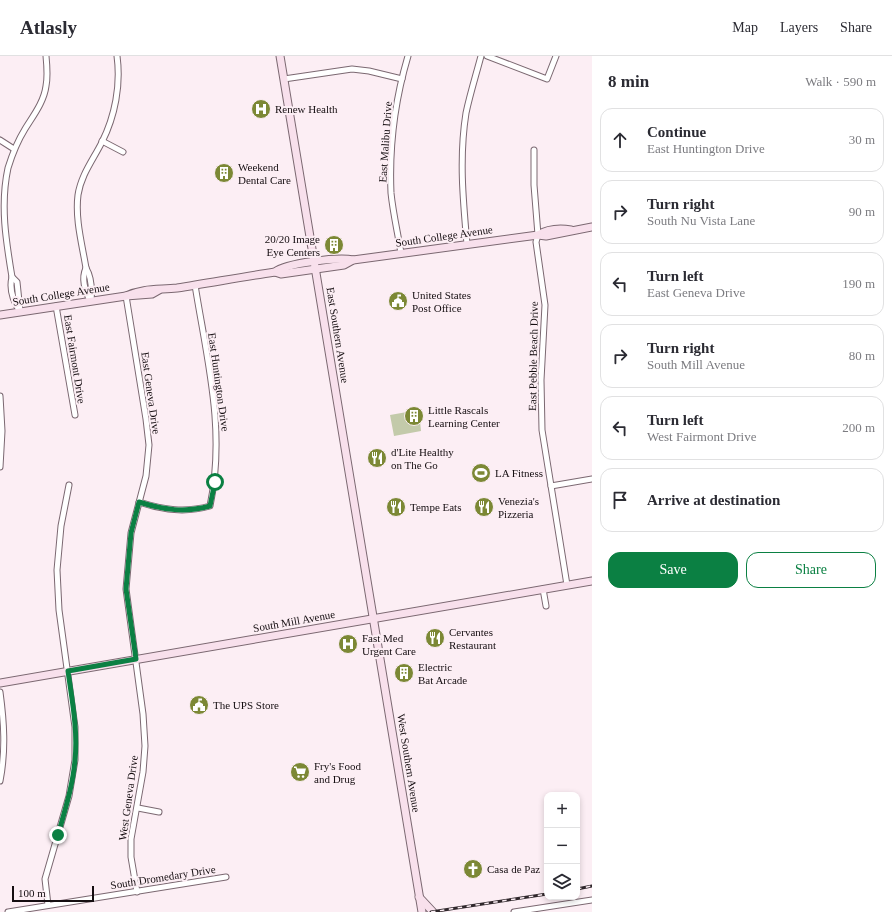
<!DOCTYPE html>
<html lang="en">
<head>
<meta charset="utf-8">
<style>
  body { margin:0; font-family:Georgia,serif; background:#f7f7f7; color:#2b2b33 }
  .controls { position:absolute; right:12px; bottom:12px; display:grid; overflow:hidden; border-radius:8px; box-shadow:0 2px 6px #0003 }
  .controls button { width:36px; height:36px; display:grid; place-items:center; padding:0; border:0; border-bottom:1px solid #e1e1e2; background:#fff; color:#2b2b33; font:20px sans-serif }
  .scale { position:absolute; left:12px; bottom:10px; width:82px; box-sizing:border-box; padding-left:4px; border:2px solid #150e11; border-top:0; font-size:11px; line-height:14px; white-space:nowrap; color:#150e11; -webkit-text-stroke:3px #fceef4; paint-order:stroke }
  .stop { position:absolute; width:12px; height:12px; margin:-9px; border:3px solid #0b8043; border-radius:50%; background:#fff }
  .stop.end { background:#0b8043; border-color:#fff; box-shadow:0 1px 4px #0008 }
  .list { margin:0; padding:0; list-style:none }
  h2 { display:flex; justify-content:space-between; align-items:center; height:52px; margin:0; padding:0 16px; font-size:17px }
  h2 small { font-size:13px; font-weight:400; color:#7c7c81 }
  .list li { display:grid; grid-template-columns:26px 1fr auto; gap:12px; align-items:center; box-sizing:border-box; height:64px; margin:0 8px 8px; padding:0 8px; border:1px solid #e1e1e2; border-radius:12px }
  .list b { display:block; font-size:15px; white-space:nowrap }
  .list p { margin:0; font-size:13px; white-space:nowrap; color:#7c7c81 }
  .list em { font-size:13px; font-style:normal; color:#7c7c81 }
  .actions { display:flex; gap:8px; padding:12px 16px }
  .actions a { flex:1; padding:9px 0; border:1px solid #0b8043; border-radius:12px; text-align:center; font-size:14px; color:#0b8043 }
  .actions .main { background:#0b8043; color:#fff }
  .icon { flex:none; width:22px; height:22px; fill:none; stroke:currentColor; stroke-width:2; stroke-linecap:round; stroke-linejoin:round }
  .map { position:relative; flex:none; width:592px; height:856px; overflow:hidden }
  header { display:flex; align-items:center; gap:24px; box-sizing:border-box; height:56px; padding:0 20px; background:#fff; border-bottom:1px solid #e1e1e2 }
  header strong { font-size:19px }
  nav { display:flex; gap:22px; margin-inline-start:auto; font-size:14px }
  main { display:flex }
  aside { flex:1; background:#fff }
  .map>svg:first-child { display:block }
  .green { fill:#c3caaa }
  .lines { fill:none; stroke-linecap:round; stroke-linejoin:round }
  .street-casing { stroke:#7b6871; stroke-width:7 }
  .secondary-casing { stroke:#7b6871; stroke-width:9 }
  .street { stroke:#fff; stroke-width:5 }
  .secondary { stroke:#f8e0ec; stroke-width:7 }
  .rail-casing { stroke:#2f272b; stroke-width:3 }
  .rail { stroke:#fceef4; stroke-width:1.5; stroke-dasharray:4.5; stroke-linecap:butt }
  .route { stroke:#0b8043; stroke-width:5 }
  .labels { text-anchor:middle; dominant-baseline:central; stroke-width:4; stroke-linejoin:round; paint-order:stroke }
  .poi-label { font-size:11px; fill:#150e11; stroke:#fceef4; text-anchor:start }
  .street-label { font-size:11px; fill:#150e11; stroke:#fceef4 }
</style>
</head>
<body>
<header>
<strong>Atlasly</strong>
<nav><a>Map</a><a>Layers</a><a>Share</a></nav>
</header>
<main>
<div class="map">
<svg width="592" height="856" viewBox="0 0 592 856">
  <rect width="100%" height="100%" fill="#fceef4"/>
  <!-- green -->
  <polygon class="green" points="407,356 409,367 420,365 421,375 394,380 390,359"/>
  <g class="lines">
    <!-- street casing -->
    <g class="street-casing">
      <g id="street">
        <polyline points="487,0 547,23 556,0"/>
        <polyline points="284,23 352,13 369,15 402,23"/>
        <polyline points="0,84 14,93"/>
        <polyline points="102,85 123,96"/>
        <polyline points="534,94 534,129 538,179 536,186 545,249 541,324 542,374 567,529"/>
        <path d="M467,188c-4,-44 -8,-87 -1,-131 4,-19 10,-38 15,-57"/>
        <path d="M401,197c-3,-19 -8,-40 -10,-60 -2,-46 4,-93 17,-137"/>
        <path d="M86,212c-5,11 -1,22 4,33"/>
        <polyline points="12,221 17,226 20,255"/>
        <polyline points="126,240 146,363 149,389 146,420 131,477 126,533 143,658 145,690 143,716 131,783 131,801 137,836"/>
        <path d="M91,245c1,-11 1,-23 -5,-33 -4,-24 -11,-49 -8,-73 3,-20 15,-35 24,-53 13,-26 19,-57 15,-86"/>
        <polyline points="56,250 75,359"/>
        <path d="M20,256c-7,-11 -11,-23 -8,-35 -6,-36 -12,-72 -4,-109 4,-13 9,-26 17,-39 8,-13 19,-27 21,-43 2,-10 1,-20 0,-30"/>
        <polyline points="0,340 2,375 0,411"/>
        <polyline points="551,430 592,423"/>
        <path d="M139,446c25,8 46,11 71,4 16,-76 -3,-146 -15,-221"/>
        <polyline points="543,533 546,550"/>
        <path d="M0,636c4,30 6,58 0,89"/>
        <polyline points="138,752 159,756"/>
        <polyline points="48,849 45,823 69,740 75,704 75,671 59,554 57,514 61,470 69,429"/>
        <polyline points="8,856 226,821"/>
        <polyline points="514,856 592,844"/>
      </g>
    </g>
    <!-- secondary casing -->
    <g class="secondary-casing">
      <g id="secondary">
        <polyline points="280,0 422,856"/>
        <path d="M538,179c10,-6 21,-7 33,-5"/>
        <polyline points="275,216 281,218 344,209 353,204 538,179 546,180 592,171"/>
        <path d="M126,240c17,-8 33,-6 51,-8 32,-5 65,-11 98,-16 11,-9 64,-15 78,-12"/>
        <polyline points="0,259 126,240 152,238 159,234"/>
        <polyline points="0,627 592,525"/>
        <polyline points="419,841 433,856"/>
      </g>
    </g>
    <!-- street -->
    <use href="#street" class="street"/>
    <!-- secondary -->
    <use href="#secondary" class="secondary"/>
    <!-- rail casing -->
    <g class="rail-casing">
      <g id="rail">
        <polyline points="577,833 592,830"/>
        <polyline points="431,856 547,838"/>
      </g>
    </g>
    <!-- rail -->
    <use href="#rail" class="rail"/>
  </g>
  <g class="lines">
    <!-- route -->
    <path class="route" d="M58,779c7,-25 15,-50 17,-75 3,-30 -3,-60 -7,-89l68,-12 -10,-70 5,-56 8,-31c25,8 46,11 71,4l5,-24"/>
  </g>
  <!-- icons -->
  <defs>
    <g id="hospital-disc" transform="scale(1)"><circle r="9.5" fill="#7c8835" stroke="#fceef4"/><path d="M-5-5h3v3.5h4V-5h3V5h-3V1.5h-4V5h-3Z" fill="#fff"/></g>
    <g id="building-disc" transform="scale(1)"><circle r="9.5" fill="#7c8835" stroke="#fceef4"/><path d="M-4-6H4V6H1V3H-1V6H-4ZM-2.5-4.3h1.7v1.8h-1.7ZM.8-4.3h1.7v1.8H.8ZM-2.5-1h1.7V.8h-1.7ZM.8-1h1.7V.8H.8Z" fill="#fff"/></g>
    <g id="civic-disc" transform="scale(1)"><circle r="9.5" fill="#7c8835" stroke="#fceef4"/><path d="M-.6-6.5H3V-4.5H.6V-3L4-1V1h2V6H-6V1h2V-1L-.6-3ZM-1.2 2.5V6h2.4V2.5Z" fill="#fff"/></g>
    <g id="restaurant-disc" transform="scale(1)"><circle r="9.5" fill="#7c8835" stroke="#fceef4"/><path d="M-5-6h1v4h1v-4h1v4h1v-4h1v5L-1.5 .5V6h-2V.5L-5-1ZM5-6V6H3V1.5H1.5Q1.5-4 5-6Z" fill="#fff"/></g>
    <g id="stadium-disc" transform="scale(1)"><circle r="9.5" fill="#7c8835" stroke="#fceef4"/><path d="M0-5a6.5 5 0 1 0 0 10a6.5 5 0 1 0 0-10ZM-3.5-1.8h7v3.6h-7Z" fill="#fff"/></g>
    <g id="supermarket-disc" transform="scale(1)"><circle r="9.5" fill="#7c8835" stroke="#fceef4"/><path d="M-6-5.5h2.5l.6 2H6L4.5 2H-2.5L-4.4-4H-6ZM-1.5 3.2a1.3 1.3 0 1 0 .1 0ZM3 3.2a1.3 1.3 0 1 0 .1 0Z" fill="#fff"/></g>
    <g id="church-disc" transform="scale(1)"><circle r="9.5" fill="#7c8835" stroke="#fceef4"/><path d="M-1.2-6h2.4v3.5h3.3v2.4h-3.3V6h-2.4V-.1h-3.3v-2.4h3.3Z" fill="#fff"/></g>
  </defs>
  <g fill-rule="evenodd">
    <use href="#hospital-disc" x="261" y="53"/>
    <use href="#building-disc" x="224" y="117"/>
    <use href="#building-disc" x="334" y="189"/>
    <use href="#civic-disc" x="398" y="245"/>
    <use href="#building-disc" x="414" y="360"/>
    <use href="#restaurant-disc" x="377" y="402"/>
    <use href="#stadium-disc" x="481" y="417"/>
    <use href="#restaurant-disc" x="396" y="451"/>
    <use href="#restaurant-disc" x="484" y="451"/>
    <use href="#restaurant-disc" x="435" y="582"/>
    <use href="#hospital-disc" x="348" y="588"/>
    <use href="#building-disc" x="404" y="617"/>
    <use href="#civic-disc" x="199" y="649"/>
    <use href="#supermarket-disc" x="300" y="716"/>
    <use href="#church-disc" x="473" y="813"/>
  </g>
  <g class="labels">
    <!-- poi labels -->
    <g class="poi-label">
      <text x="275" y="53">Renew Health</text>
      <text x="238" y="111">Weekend<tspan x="238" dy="13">Dental Care</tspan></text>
      <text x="320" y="183" text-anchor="end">20/20 Image<tspan x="320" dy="13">Eye Centers</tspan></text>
      <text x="412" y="239">United States<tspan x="412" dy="13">Post Office</tspan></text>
      <text x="428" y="354">Little Rascals<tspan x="428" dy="13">Learning Center</tspan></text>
      <text x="391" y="396">d'Lite Healthy<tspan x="391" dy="13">on The Go</tspan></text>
      <text x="495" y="417">LA Fitness</text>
      <text x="498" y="445">Venezia's<tspan x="498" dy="13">Pizzeria</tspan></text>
      <text x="410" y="451">Tempe Eats</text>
      <text x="449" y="576">Cervantes<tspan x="449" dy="13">Restaurant</tspan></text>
      <text x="362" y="582">Fast Med<tspan x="362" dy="13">Urgent Care</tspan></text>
      <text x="418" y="611">Electric<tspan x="418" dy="13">Bat Arcade</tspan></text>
      <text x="213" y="649">The UPS Store</text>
      <text x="314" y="710">Fry's Food<tspan x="314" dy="13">and Drug</tspan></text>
      <text x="487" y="813">Casa de Paz</text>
    </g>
    <!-- street labels -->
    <g class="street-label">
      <text transform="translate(385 86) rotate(-86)">East Malibu Drive</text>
      <text transform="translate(444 180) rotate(-8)">South College Avenue</text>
      <text transform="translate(61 238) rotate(-9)">South College Avenue</text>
      <text transform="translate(338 279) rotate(81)">East Southern Avenue</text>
      <text transform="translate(533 300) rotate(-89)">East Pebble Beach Drive</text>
      <text transform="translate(75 303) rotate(81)">East Fairmont Drive</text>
      <text transform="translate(219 326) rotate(82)">East Huntington Drive</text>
      <text transform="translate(151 337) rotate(82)">East Geneva Drive</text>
      <text transform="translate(294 565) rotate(-10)">South Mill Avenue</text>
      <text transform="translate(409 707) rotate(81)">West Southern Avenue</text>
      <text transform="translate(128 742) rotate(-82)">West Geneva Drive</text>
      <text transform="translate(163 821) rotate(-9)">South Dromedary Drive</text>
    </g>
  </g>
</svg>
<div class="controls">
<button>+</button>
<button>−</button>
<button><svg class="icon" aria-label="layers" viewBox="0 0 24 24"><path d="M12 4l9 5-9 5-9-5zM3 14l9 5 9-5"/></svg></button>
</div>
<div class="scale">100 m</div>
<div class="stop" style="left:215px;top:426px"></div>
<div class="stop end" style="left:58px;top:779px"></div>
</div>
<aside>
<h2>8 min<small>Walk · 590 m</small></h2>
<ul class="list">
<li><svg class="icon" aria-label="ahead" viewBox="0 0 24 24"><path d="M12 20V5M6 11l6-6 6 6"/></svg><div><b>Continue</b><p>East Huntington Drive</p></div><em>30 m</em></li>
<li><svg class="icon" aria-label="right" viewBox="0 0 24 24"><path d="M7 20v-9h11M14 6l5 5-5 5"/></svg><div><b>Turn right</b><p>South Nu Vista Lane</p></div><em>90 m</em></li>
<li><svg class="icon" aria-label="left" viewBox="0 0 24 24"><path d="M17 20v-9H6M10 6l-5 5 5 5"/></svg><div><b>Turn left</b><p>East Geneva Drive</p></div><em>190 m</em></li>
<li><svg class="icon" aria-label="right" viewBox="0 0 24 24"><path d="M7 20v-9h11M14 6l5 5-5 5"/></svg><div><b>Turn right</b><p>South Mill Avenue</p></div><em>80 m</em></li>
<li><svg class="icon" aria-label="left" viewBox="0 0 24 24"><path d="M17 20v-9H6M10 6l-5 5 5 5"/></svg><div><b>Turn left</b><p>West Fairmont Drive</p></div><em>200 m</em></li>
<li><svg class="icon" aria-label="arrive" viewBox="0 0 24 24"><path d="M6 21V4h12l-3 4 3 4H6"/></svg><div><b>Arrive at destination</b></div></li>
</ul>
<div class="actions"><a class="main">Save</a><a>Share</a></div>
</aside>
</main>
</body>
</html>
